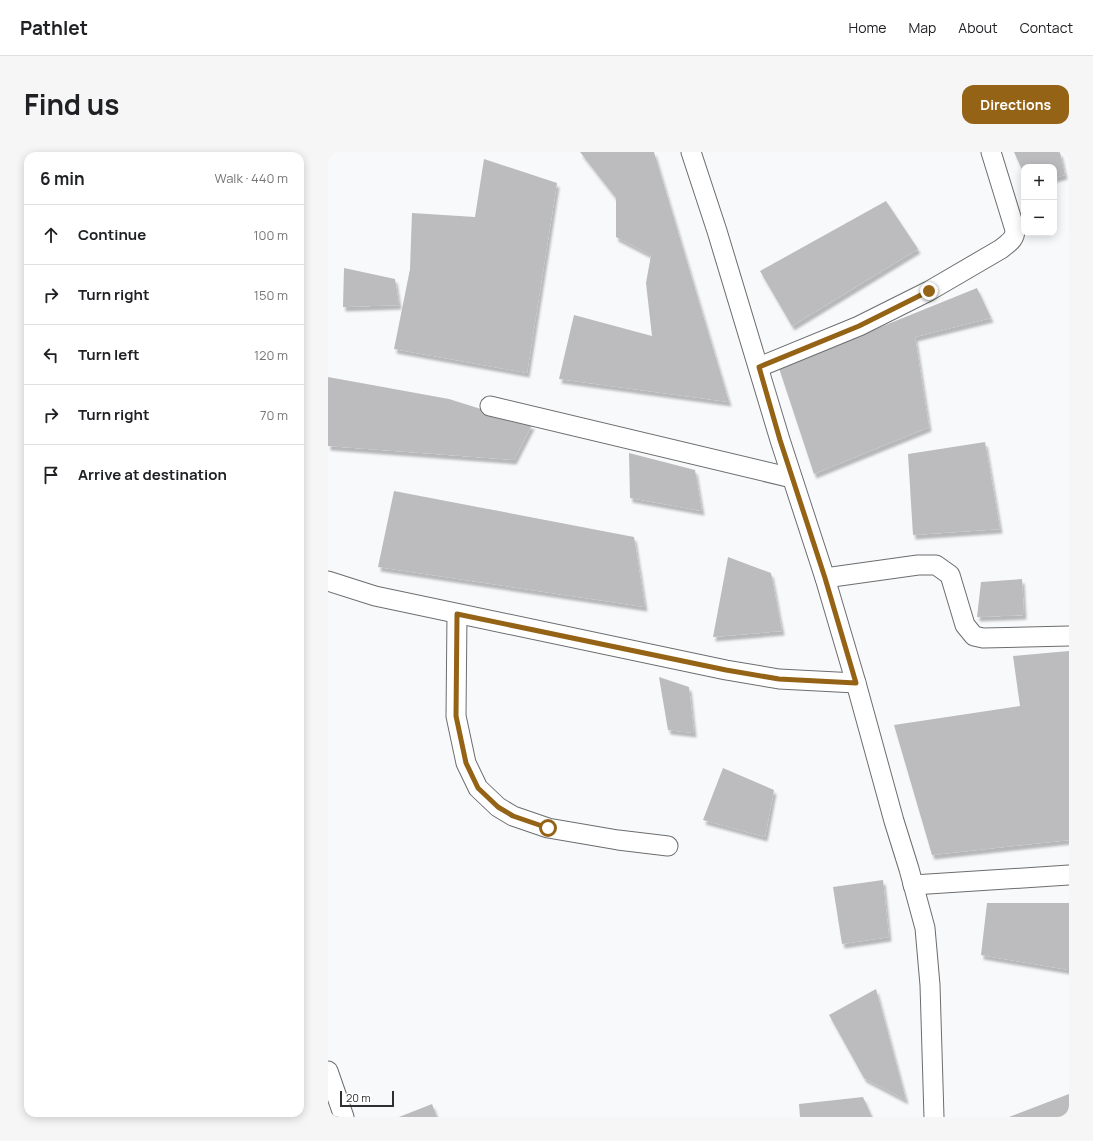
<!DOCTYPE html>
<html lang="en">
<head>
<meta charset="utf-8">
<style>
  body { margin:0; font-family:Manrope,sans-serif; background:#f6f6f6; color:#202124 }
  .controls { position:absolute; right:12px; top:12px; display:grid; overflow:hidden; border-radius:8px; box-shadow:0 2px 10px #0003 }
  .controls button { width:36px; height:36px; display:grid; place-items:center; padding:0; border:0; border-bottom:1px solid #e0e0e0; background:#fff; color:#202124; font:20px sans-serif }
  .scale { position:absolute; left:12px; bottom:10px; width:54px; box-sizing:border-box; padding-left:4px; border:2px solid #2f2f30; border-top:0; font-size:11px; line-height:14px; white-space:nowrap; color:#2f2f30; -webkit-text-stroke:3px #fff; paint-order:stroke }
  .stop { position:absolute; width:12px; height:12px; margin:-9px; border:3px solid #956316; border-radius:50%; background:#fff }
  .stop.end { background:#956316; border-color:#fff; box-shadow:0 1px 4px #0008 }
  .list { margin:0; padding:0; list-style:none }
  h2 { display:flex; justify-content:space-between; align-items:center; height:52px; margin:0; padding:0 16px; font-size:17px }
  h2 small { font-size:13px; font-weight:400; color:#757577 }
  .list li { display:grid; grid-template-columns:26px 1fr auto; gap:12px; align-items:center; box-sizing:border-box; height:60px; padding:0 16px; border-top:1px solid #e0e0e0 }
  .list b { display:block; font-size:15px; white-space:nowrap }
  .list em { font-size:13px; font-style:normal; color:#757577 }
  .icon { flex:none; width:22px; height:22px; fill:none; stroke:currentColor; stroke-width:2; stroke-linecap:round; stroke-linejoin:round }
  .map { position:relative; flex:none; width:741px; height:965px; overflow:hidden; border-radius:12px }
  header { display:flex; align-items:center; gap:24px; box-sizing:border-box; height:56px; padding:0 20px; background:#fff; border-bottom:1px solid #e0e0e0 }
  header strong { font-size:19px }
  nav { display:flex; gap:22px; margin-inline-start:auto; font-size:14px }
  .intro { display:flex; align-items:center; justify-content:space-between; box-sizing:border-box; height:96px; padding:0 24px }
  h1 { margin:0; font-size:28px }
  .button { padding:10px 18px; border-radius:12px; background:#956316; color:#fff; font-size:14px; font-weight:700 }
  main { display:flex; gap:24px; padding:0 24px }
  aside { flex:1; background:#fff; border-radius:12px; box-shadow:0 2px 10px #0003 }
  .map>svg:first-child { display:block }
  .building { fill:#bcbcbe; filter:url(#shadow) }
  .lines { fill:none; stroke-linecap:round; stroke-linejoin:round }
  .minor-casing { stroke:#6c6d6e; stroke-width:21 }
  .minor { stroke:#fff; stroke-width:19 }
  .route { stroke:#956316; stroke-width:5 }
</style>
</head>
<body>
<header>
<strong>Pathlet</strong>
<nav><a>Home</a><a>Map</a><a>About</a><a>Contact</a></nav>
</header>
<div class="intro"><h1>Find us</h1><a class="button">Directions</a></div>
<main>
<aside>
<h2>6 min<small>Walk · 440 m</small></h2>
<ul class="list">
<li><svg class="icon" aria-label="ahead" viewBox="0 0 24 24"><path d="M12 20V5M6 11l6-6 6 6"/></svg><div><b>Continue</b></div><em>100 m</em></li>
<li><svg class="icon" aria-label="right" viewBox="0 0 24 24"><path d="M7 20v-9h11M14 6l5 5-5 5"/></svg><div><b>Turn right</b></div><em>150 m</em></li>
<li><svg class="icon" aria-label="left" viewBox="0 0 24 24"><path d="M17 20v-9H6M10 6l-5 5 5 5"/></svg><div><b>Turn left</b></div><em>120 m</em></li>
<li><svg class="icon" aria-label="right" viewBox="0 0 24 24"><path d="M7 20v-9h11M14 6l5 5-5 5"/></svg><div><b>Turn right</b></div><em>70 m</em></li>
<li><svg class="icon" aria-label="arrive" viewBox="0 0 24 24"><path d="M6 21V4h12l-3 4 3 4H6"/></svg><div><b>Arrive at destination</b></div></li>
</ul>
</aside>
<div class="map">
<svg width="741" height="965" viewBox="0 0 741 965">
  <defs>
    <filter id="shadow"><feDropShadow dx="2.5" dy="4.5" stdDeviation="1" flood-color="#0004"/></filter>
  </defs>
  <rect width="100%" height="100%" fill="#f8f9fb"/>
  <!-- building -->
  <g class="building">
    <polygon points="252,0 326,0 401,250 231,227 246,163 324,184 318,131 323,103 288,85 288,46"/>
    <polygon points="686,0 732,0 737,23 726,26 726,15 696,15 696,22"/>
    <polygon points="156,7 229,31 199,221 66,197 82,117 84,61 147,65"/>
    <polygon points="558,49 590,97 464,174 432,119"/>
    <polygon points="16,116 67,127 71,153 15,155"/>
    <polygon points="649,136 663,166 587,185 601,275 486,322 451,216"/>
    <polygon points="0,225 121,247 204,273 186,308 0,294"/>
    <polygon points="657,290 672,377 585,383 580,302"/>
    <polygon points="301,301 367,318 374,359 302,346"/>
    <polygon points="66,339 306,385 317,455 50,415"/>
    <polygon points="400,405 443,421 454,479 385,485"/>
    <polygon points="694,427 696,463 649,465 653,430"/>
    <polygon points="741,499 741,688 604,703 566,573 692,554 685,504"/>
    <polygon points="331,525 361,535 366,581 340,578"/>
    <polygon points="395,616 446,638 437,685 375,668"/>
    <polygon points="555,728 561,785 514,792 505,735"/>
    <polygon points="659,751 741,751 741,818 653,803"/>
    <polygon points="548,837 578,948 536,926 501,863"/>
    <polygon points="741,942 741,965 681,965"/>
    <polygon points="535,945 544,965 472,965 471,952"/>
    <polygon points="104,952 109,965 71,965"/>
  </g>
  <g class="lines">
    <!-- minor casing -->
    <g class="minor-casing">
      <g id="minor">
        <polyline points="363,0 389,79 452,288 497,426 528,531 566,669 581,717 597,776 602,833 606,965"/>
        <path d="M431,215l100,-41 70,-35 72,-42c7,-6 14,-9 14,-19l-24,-78"/>
        <polyline points="162,254 464,326"/>
        <polyline points="497,426 590,413 608,413 622,423 637,473 646,484 655,486 741,484"/>
        <polyline points="0,429 47,444 398,518 451,527 528,531"/>
        <polyline points="129,462 128,564 138,611 150,636 170,655 185,664 220,676 290,688 340,694"/>
        <polyline points="585,733 741,723"/>
        <polyline points="0,919 16,965"/>
      </g>
    </g>
    <!-- minor -->
    <use href="#minor" class="minor"/>
  </g>
  <g class="lines">
    <!-- route -->
    <polyline class="route" points="220,676 185,664 170,655 150,636 138,611 128,564 129,462 398,518 451,527 528,531 497,426 452,288 431,215 531,174 601,139"/>
  </g>
</svg>
<div class="controls">
<button>+</button>
<button>−</button>
</div>
<div class="scale">20 m</div>
<div class="stop" style="left:220px;top:676px"></div>
<div class="stop end" style="left:601px;top:139px"></div>
</div>
</main>
</body>
</html>
